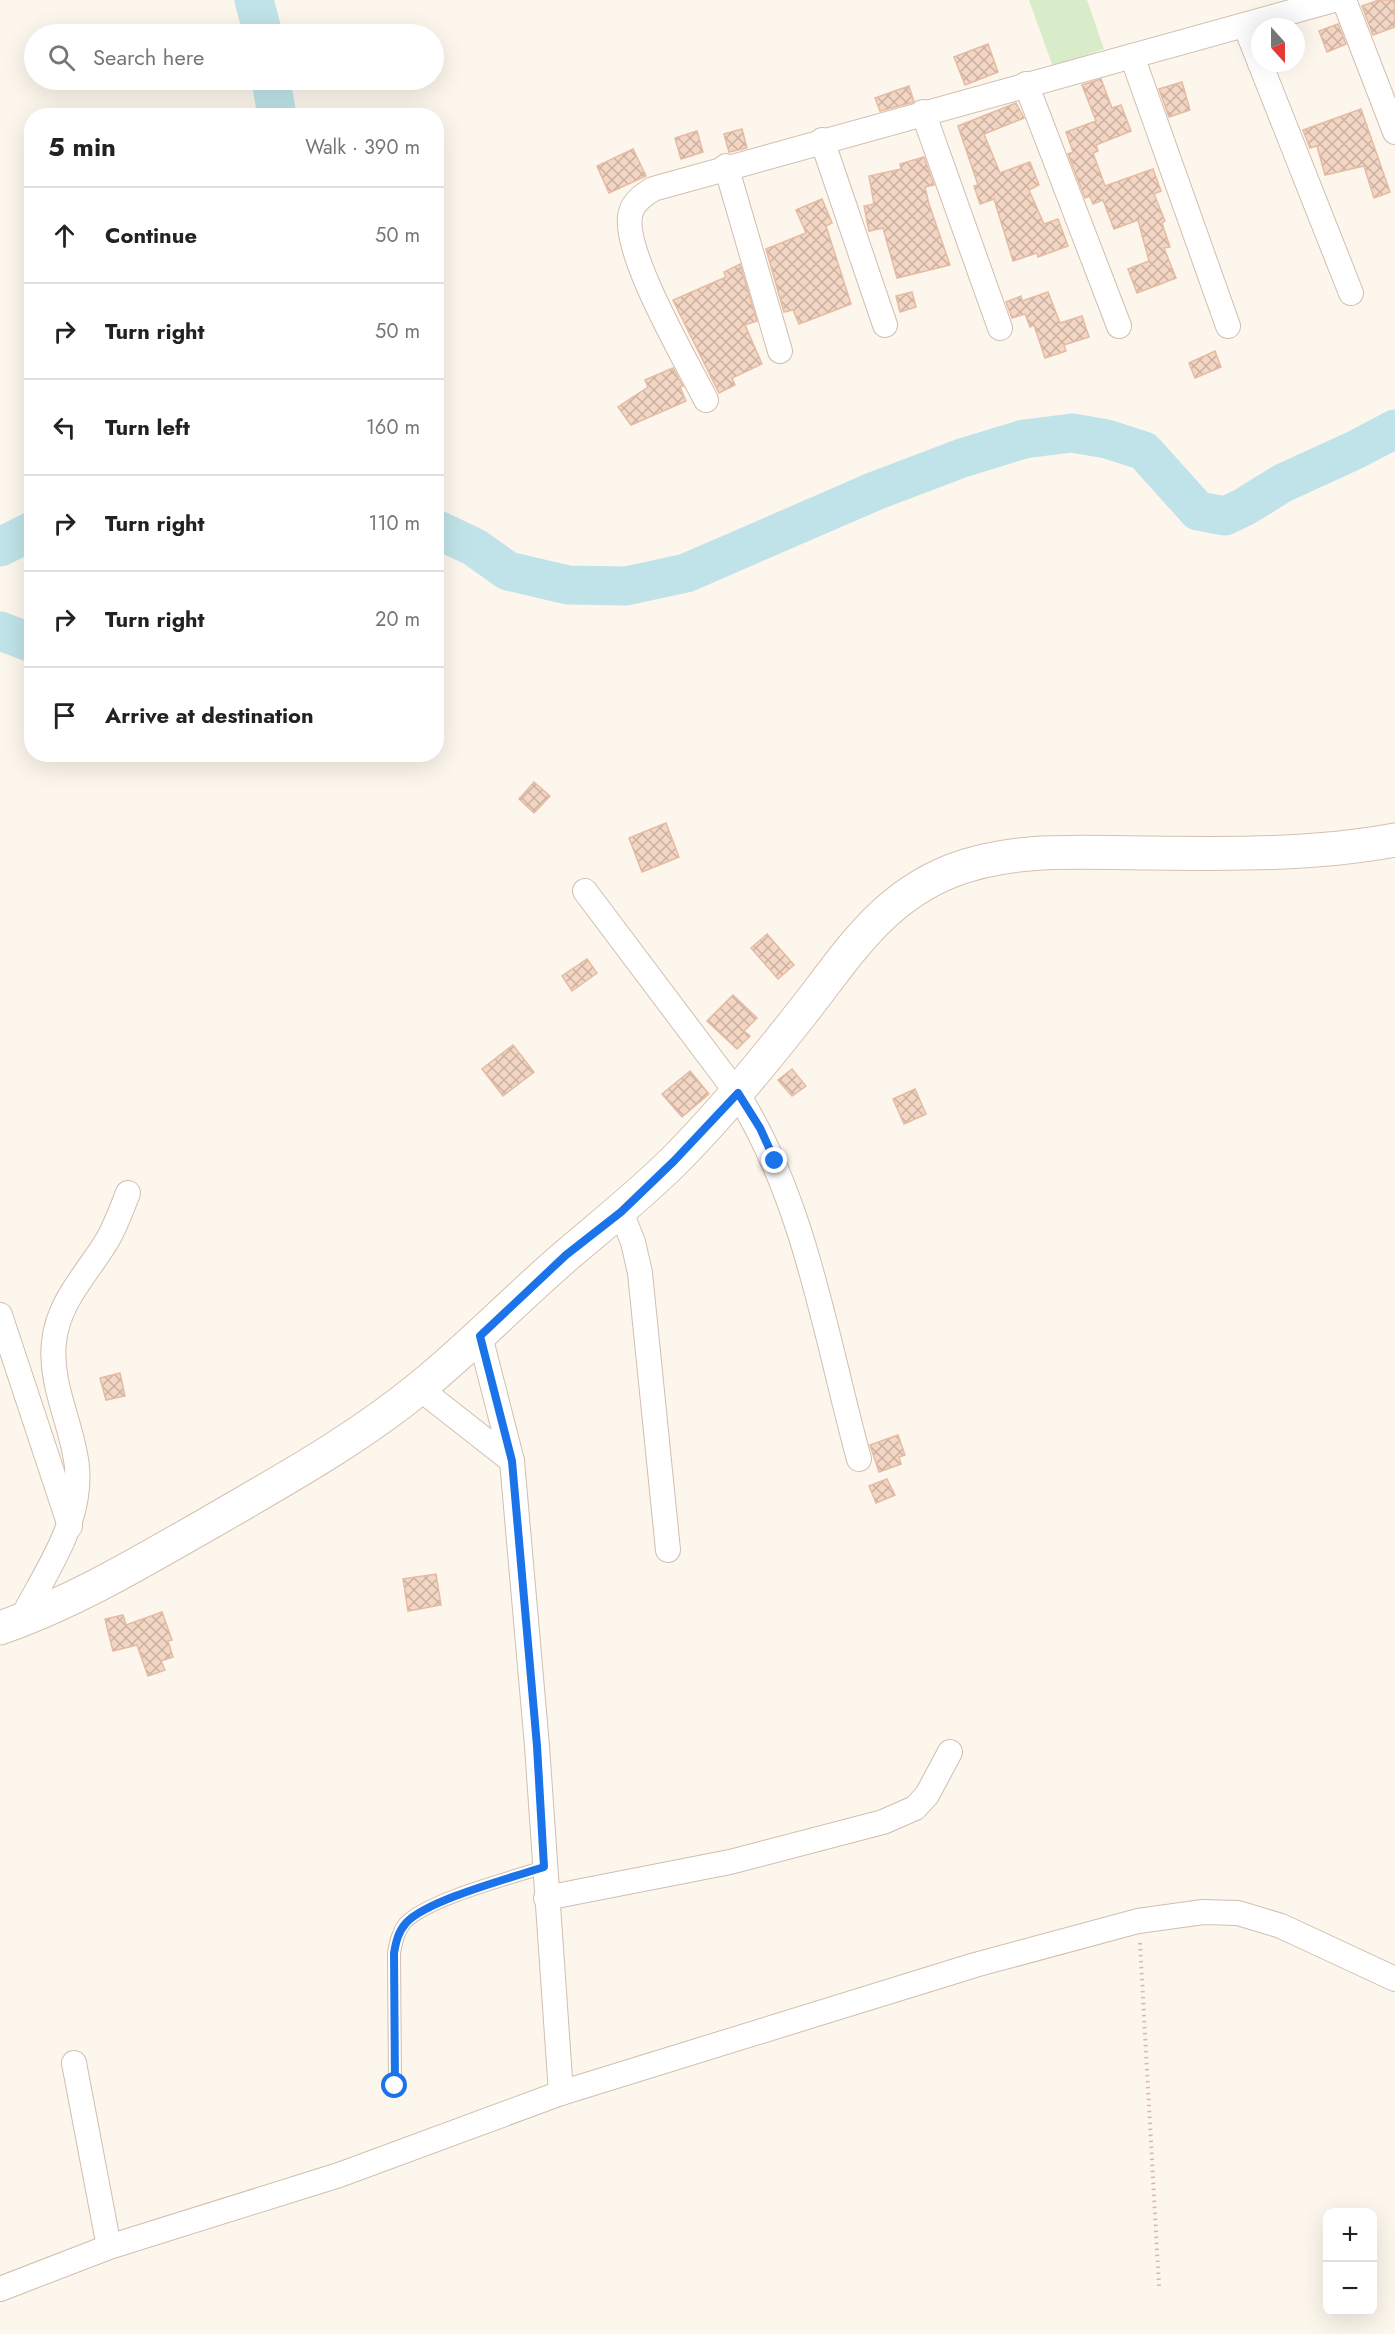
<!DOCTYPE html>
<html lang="en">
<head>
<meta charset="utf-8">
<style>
  body { margin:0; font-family:Jost,sans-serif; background:#f6f6f6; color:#222 }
  .controls { position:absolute; right:18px; bottom:18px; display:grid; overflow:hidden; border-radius:12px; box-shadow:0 6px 24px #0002 }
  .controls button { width:54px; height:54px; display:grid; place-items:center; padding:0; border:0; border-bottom:2px solid #e0e0e0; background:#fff; color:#222; font:30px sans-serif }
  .compass { position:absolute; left:1251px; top:18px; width:54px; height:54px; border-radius:50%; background:#fff; box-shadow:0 6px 24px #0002; rotate:159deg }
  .stop { position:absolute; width:18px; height:18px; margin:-14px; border:4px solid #1a73e8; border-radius:50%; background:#fff }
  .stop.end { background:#1a73e8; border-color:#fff; box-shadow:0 2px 6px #0008 }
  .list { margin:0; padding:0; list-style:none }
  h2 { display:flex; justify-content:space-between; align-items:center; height:78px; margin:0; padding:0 24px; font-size:26px }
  h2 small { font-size:20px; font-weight:400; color:#767676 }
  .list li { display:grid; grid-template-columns:39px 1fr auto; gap:18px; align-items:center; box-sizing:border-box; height:96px; padding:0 24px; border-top:2px solid #e0e0e0 }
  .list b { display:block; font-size:22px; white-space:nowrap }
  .list em { font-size:20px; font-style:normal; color:#767676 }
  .icon { flex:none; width:33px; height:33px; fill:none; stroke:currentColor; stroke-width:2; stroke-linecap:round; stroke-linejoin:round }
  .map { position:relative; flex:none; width:1395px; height:2334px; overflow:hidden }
  .search { position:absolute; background:#fff; box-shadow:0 6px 24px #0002; left:24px; top:24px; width:420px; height:66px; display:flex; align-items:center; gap:15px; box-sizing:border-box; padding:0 21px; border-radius:33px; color:#767676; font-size:22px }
  .panel { position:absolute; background:#fff; box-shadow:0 6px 24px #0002; left:24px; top:108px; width:420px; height:654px; border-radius:24px }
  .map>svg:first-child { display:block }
  .pitch { fill:#d8ecc9 }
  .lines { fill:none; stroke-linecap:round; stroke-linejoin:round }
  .river { stroke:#bfe3e8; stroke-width:39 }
  .building { fill:url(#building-cross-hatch); stroke:#e6bba3; stroke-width:1.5 }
  .lane-casing { stroke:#d1beb0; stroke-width:14 }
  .street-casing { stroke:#d1beb0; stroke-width:26 }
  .secondary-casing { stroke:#d6c0b0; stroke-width:35 }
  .path { stroke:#d9b8a5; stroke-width:4; stroke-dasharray:1.5 4.5; stroke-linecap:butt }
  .lane { stroke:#fff; stroke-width:12 }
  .street { stroke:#fff; stroke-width:24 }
  .secondary { stroke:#fff; stroke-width:33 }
  .route { stroke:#1a73e8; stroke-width:8 }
</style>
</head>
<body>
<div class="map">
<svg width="1395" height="2334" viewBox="0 0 1395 2334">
  <defs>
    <pattern id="building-cross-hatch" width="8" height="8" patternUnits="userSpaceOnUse" patternTransform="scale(1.5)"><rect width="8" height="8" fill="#f3d5c3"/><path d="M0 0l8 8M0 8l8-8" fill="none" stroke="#cab0a1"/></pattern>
  </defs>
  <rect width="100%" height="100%" fill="#fdf6ec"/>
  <!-- pitch -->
  <polygon class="pitch" points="1029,0 1087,0 1104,49 1053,67"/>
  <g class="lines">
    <!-- river -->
    <g class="river">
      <polyline points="254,0 263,34"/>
      <polyline points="271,80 277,116"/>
      <polyline points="436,529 474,547 508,571 568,585 626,586 686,573 875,491 962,458 1024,439 1072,433 1107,439 1144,451 1198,511 1225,516 1244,507 1283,483 1355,450 1395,429"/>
      <polyline points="0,547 32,531"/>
      <polyline points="0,631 32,643"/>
    </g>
  </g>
  <!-- building -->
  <g class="building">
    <polygon points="1379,0 1395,0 1395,27 1373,35 1362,6"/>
    <polygon points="1338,24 1346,44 1327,52 1319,31"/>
    <polygon points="988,44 998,72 965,85 954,57"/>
    <polygon points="1101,79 1112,108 1121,105 1131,131 1096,145 1098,151 1093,153 1105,186 1153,169 1161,191 1154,194 1165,221 1162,223 1170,247 1164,248 1176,278 1137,293 1128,269 1149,261 1138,220 1114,229 1103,200 1093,204 1090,196 1085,198 1068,154 1073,152 1066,132 1096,121 1082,85"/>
    <polygon points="1182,82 1190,110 1169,117 1159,89"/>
    <polygon points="909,86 914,102 880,111 875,98"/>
    <polygon points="1016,103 1024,118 984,134 1000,173 1030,162 1039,185 1029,190 1044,224 1058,219 1068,246 1038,257 1037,253 1013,261 994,199 980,204 974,186 978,185 958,126"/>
    <polygon points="1361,109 1390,192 1374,198 1364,166 1325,175 1317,146 1310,148 1303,130"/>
    <polygon points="742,129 747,148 729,152 724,134"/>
    <polygon points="697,131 703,152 681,159 675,138"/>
    <polygon points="633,149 646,176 609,193 597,166"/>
    <polygon points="924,157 934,185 925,187 929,204 950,265 897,278 883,228 869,231 864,206 874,204 869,176 901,169 900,164"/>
    <polygon points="822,199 832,223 826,226 851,304 799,324 793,310 784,312 766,249 806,233 796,210"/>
    <polygon points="740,264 757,321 745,325 762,364 732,378 735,385 719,393 673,300 726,277 724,272"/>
    <polygon points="912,292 916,307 900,312 896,296"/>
    <polygon points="1048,292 1060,323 1082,316 1089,337 1064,345 1066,351 1045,358 1034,325 1030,327 1025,314 1012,318 1006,302 1021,296 1022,301"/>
    <polygon points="1215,351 1221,367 1195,378 1189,363"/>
    <polygon points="673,368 683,386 680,387 686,401 631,425 618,407 648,387 645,380"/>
    <polygon points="534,782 550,796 534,813 519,799"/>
    <polygon points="666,823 679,857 642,872 629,838"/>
    <polygon points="767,934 794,965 778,979 751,948"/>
    <polygon points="587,959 597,973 572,991 562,976"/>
    <polygon points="733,995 757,1018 744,1031 750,1036 737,1049 707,1021"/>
    <polygon points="513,1045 534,1072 503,1096 482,1069"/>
    <polygon points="792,1069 806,1086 792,1096 778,1080"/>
    <polygon points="690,1071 709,1094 682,1117 662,1094"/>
    <polygon points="915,1089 926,1114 904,1124 893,1099"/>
    <polygon points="120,1373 125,1396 106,1400 100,1378"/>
    <polygon points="898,1435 905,1455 899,1457 901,1464 879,1472 870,1445"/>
    <polygon points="887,1479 895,1495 876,1503 869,1486"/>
    <polygon points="436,1574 441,1605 408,1611 403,1579"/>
    <polygon points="162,1612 172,1640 168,1641 173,1657 161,1661 165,1670 148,1676 137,1645 113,1651 105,1619 123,1615 126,1625"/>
  </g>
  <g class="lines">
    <!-- lane casing -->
    <g class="lane-casing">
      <path id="lane" d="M395,2086l-1,-133c2,-11 4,-21 11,-30 23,-24 106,-45 139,-56"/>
    </g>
    <!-- street casing -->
    <g class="street-casing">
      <g id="street">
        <polyline points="1344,0 1395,132"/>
        <polyline points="1245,25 1260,63"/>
        <polyline points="1132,56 1228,326"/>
        <polyline points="1260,63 1351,293"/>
        <polyline points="1026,84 1119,326"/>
        <polyline points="923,112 1000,328"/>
        <polyline points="822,140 885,325"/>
        <polyline points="726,166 780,351"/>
        <path d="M706,400c-18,-36 -87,-153 -75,-188 3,-11 14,-18 22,-23l681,-189"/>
        <path d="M585,891l152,202c69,110 88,242 122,366"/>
        <polyline points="621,1212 633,1242 640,1273 668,1550"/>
        <polyline points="0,1315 70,1526"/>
        <polyline points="480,1336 512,1461 537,1746 561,2093"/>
        <polyline points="419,1388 512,1461"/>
        <path d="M22,1618c24,-47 60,-95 55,-151 -4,-41 -28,-82 -23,-125 4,-41 34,-69 54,-103 8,-14 14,-31 20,-46"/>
        <polyline points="546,1898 730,1862 883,1822 915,1808 927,1795 950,1752"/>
        <polyline points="74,2063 109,2247"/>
        <polyline points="0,2289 109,2247 339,2175 561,2093 975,1965 1138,1921 1203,1912 1238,1913 1281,1926 1395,1979"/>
      </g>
    </g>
    <!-- secondary casing -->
    <g class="secondary-casing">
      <path id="secondary" d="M0,1628c75,-26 142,-67 211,-106 72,-42 147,-83 212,-137 50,-41 95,-88 144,-130 36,-31 73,-60 107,-94 46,-46 87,-96 127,-147 46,-58 78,-114 150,-143 63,-25 134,-18 200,-18 82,1 164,2 244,-13"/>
    </g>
    <!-- path -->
    <polyline class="path" points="1140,1943 1159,2287"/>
    <!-- lane -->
    <use href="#lane" class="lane"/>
    <!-- street -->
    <use href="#street" class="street"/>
    <!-- secondary -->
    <use href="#secondary" class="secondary"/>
  </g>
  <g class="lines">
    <!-- route -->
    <path class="route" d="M395,2086l-1,-133c2,-11 4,-21 12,-30 21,-23 105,-45 138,-56l-7,-121 -25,-285 -32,-125 86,-81 55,-43 53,-51 64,-68 22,35 15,33"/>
  </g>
</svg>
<div class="controls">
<button>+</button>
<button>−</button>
</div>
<svg class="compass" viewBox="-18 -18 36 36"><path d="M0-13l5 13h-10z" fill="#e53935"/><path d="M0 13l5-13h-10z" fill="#767676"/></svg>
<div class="stop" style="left:395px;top:2086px"></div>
<div class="stop end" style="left:775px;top:1161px"></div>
<div class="search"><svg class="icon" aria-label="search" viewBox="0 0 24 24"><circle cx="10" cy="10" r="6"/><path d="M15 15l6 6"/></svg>Search here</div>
<section class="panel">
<h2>5 min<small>Walk · 390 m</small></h2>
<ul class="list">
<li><svg class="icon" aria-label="ahead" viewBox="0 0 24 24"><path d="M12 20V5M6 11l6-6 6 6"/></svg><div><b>Continue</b></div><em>50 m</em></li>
<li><svg class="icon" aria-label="right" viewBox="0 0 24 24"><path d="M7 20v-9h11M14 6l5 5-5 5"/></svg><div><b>Turn right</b></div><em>50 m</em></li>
<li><svg class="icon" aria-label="left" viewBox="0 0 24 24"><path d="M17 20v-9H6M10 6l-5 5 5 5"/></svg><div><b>Turn left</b></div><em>160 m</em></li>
<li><svg class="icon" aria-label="right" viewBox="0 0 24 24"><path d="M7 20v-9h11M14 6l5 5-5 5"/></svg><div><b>Turn right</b></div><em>110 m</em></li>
<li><svg class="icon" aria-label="right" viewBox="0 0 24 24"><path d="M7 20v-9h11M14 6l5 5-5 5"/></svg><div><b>Turn right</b></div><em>20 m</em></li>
<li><svg class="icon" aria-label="arrive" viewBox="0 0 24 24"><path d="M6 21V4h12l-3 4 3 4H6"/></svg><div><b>Arrive at destination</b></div></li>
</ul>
</section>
</div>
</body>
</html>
